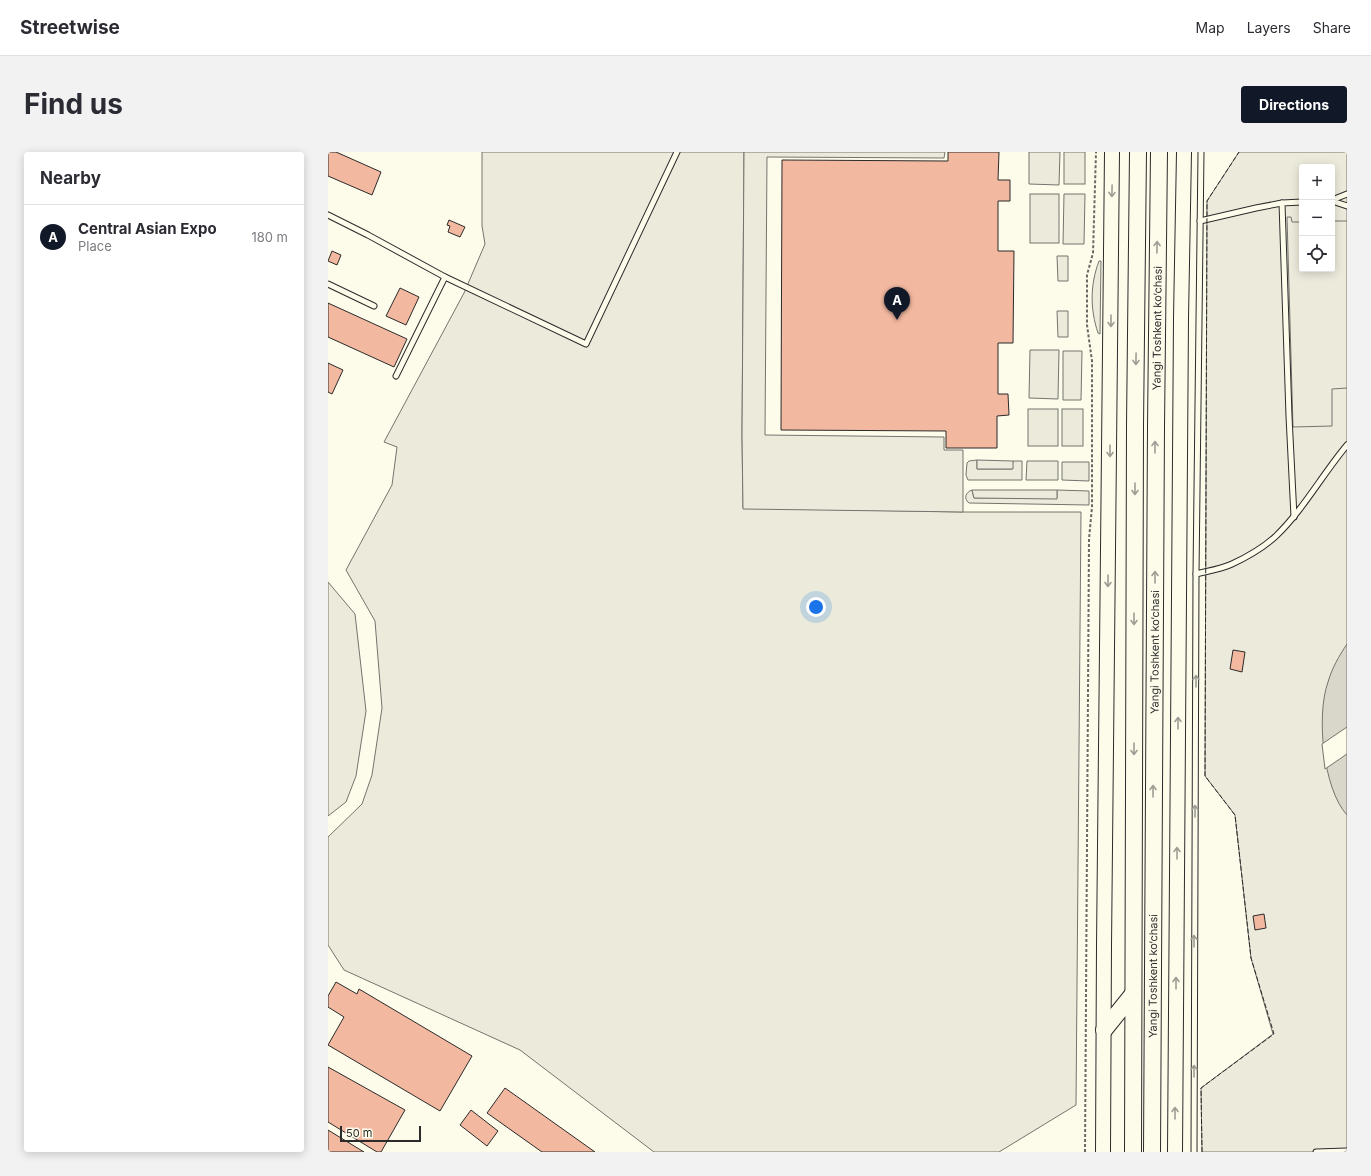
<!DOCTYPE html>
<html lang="en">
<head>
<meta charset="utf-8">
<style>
  body { margin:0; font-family:Inter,sans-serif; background:#f2f2f3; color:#2b2b33 }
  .controls { position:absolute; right:12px; top:12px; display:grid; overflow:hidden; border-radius:4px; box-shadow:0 2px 10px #0003 }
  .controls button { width:36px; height:36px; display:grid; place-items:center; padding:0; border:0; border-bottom:1px solid #e1e1e2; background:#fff; color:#2b2b33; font:20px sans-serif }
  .scale { position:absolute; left:12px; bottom:10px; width:81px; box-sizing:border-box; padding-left:4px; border:2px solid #2b2b2b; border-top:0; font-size:11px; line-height:14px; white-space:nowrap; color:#2b2b2b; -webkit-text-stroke:3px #fdfbea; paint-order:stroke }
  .you { position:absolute; left:488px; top:455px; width:14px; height:14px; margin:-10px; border:3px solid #fff; border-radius:50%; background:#1a73e8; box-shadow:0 0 0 6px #1a73e833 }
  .badge { display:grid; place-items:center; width:26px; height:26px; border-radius:50%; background:#111827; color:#fff; font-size:13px; font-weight:700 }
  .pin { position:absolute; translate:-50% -33px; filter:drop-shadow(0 1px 2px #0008) }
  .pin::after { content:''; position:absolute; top:21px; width:14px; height:12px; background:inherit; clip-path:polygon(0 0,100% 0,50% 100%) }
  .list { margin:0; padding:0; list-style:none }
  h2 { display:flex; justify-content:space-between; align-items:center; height:52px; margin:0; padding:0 16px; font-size:17px }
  h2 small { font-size:13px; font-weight:400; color:#7c7c81 }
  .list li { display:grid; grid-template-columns:26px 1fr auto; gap:12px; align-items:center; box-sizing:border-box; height:64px; padding:0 16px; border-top:1px solid #e1e1e2 }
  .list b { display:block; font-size:15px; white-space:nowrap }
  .list p { margin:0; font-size:13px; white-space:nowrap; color:#7c7c81 }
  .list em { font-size:13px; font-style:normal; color:#7c7c81 }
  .icon { flex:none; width:22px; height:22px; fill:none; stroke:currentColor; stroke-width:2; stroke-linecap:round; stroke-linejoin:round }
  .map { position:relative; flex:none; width:1019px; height:1000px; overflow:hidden; border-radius:4px }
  header { display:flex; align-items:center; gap:24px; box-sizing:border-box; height:56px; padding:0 20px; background:#fff; border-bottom:1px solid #e1e1e2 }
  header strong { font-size:19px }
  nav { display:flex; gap:22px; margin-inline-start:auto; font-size:14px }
  .intro { display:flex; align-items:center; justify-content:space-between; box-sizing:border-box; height:96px; padding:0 24px }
  h1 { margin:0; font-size:28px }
  .button { padding:10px 18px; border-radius:4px; background:#111827; color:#fff; font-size:14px; font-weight:700 }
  main { display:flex; gap:24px; padding:0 24px }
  aside { flex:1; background:#fff; border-radius:4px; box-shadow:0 2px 10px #0003 }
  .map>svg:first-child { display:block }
  .green { fill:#ecebdb; stroke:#74746e; fill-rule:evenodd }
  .parking { fill:#eceadb; stroke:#74746e }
  .water { fill:#d8d7c9; stroke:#74746e }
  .pier { fill:#fdfbea; stroke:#74746e }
  .building { fill:#f2b8a0; stroke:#2b2b2b }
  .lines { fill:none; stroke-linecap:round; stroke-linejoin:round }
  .service-casing { stroke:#2b2b2b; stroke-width:7 }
  .secondary-casing { stroke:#2b2b2b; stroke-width:16 }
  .trunk-casing { stroke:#2b2b2b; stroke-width:18 }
  .path { stroke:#6a6964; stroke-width:2; stroke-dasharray:3 2; stroke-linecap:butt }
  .service { stroke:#fdfbea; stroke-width:5 }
  .secondary { stroke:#fdfbea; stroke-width:14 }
  .trunk { stroke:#fdfbea; stroke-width:16 }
  .fence { stroke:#2b2b2b; stroke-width:1; stroke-dasharray:5 2; stroke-linecap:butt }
  .oneway { stroke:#9e9d94 }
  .labels { text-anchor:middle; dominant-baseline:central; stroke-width:3; stroke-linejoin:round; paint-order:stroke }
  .street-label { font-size:11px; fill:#2b2b2b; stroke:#fdfbea }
</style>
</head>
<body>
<header>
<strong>Streetwise</strong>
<nav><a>Map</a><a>Layers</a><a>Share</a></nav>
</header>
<div class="intro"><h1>Find us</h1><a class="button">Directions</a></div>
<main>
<aside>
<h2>Nearby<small></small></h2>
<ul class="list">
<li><span class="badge">A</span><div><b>Central Asian Expo</b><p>Place</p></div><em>180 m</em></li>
</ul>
</aside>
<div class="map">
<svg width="1019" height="1000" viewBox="0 0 1019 1000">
  <rect width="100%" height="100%" fill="#fdfbea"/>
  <!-- green -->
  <g class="green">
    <polygon points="154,0 416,0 414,283 415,356 635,360 753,360 748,953 671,1000 326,1000 192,898 16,818 0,793 0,685 34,652 44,623 54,556 47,469 18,418 64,333 69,295 56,290 136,141 157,92 154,74"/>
    <polygon points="701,0 732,0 731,33 701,32"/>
    <rect x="736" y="0" width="21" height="32"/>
    <path d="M911,0h108v1000h-145l-1,-64 72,-54 -22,-76 -16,-143 -30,-39 2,-575zM974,15h30v102h-30z"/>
    <rect x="702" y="42" width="29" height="49"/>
    <polygon points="736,42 757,42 756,92 735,92"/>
    <polygon points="729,104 740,104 740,129 730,129"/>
    <path d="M771,109h2l-1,73 -2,-1c-8,-24 -8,-48 1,-72z"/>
    <polygon points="729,159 740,159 740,185 730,185"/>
    <polygon points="702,198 731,198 730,247 701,246"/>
    <polygon points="735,199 754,199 753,248 735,248"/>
    <rect x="700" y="257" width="30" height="37"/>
    <rect x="734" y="257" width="21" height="37"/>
    <polygon points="649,308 649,317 684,317 685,309 694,309 694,328 640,328 638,323 639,311 641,309"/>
    <polygon points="699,309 730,309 730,328 698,328"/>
    <polygon points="734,310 761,310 761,329 734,328"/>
    <path d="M644,338l2,8h83v-8l32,1v14l-120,-2c-6,-5 -3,-11 3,-13z"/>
    <polygon points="0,430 27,462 38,559 28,624 18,650 0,664"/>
  </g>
  <!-- parking -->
  <g class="parking">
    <polygon points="416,0 617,0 616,6 439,5 437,283 616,285 616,298 635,298 635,360 415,357 414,283"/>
    <polygon points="959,65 963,65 964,70 974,70 974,117 1004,117 1004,69 1019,69 1019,236 1004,237 1004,274 965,275"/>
    <polygon points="649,308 685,309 685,317 649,317"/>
    <polygon points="644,338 729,338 729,347 646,346"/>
  </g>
  <!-- water -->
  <path class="water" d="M1019,492v171c-24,-26 -31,-100 -19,-133 4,-14 11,-26 19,-38z"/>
  <!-- pier -->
  <polygon class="pier" points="1019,575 1019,602 997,617 994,592"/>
  <!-- building -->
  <g class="building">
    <polygon points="0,0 8,0 53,20 44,43 0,24"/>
    <polygon points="620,0 671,0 670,28 682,28 682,49 670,49 670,99 686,99 685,191 670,191 670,242 680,242 681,263 669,264 669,296 618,296 618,279 453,278 454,8 620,9"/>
    <polygon points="121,68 137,75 132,85 120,80 122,74 119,73"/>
    <polygon points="4,99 13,103 9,113 0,109"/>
    <polygon points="72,136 91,145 78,173 58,164"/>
    <polygon points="0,151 79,187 66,215 0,185"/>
    <polygon points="0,211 15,218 4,242 0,240"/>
    <polygon points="905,498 917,500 914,520 902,517"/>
    <polygon points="936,762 938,776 927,778 925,764"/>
    <polygon points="8,830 29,842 31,837 144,904 112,959 0,893 16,865 0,855 0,844"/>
    <polygon points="0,915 77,958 53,1000 49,1000 0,970"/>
    <polygon points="177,936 267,1000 214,1000 159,961"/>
    <polygon points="143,958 170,979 159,994 132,973"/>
    <polygon points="0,978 36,1000 0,1000"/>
  </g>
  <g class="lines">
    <!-- service casing -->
    <g class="service-casing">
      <g id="service">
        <polyline points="1004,48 1019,42"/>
        <polyline points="1004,49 1019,54"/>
        <polyline points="0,63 40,83 117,125 68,224"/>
        <polyline points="872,69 928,56 954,51"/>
        <polyline points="117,125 258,192 349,0"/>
        <polyline points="0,132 46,154"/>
        <polyline points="966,365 961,264 954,51 974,50"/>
        <path d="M868,422c12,-3 25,-5 36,-10 15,-7 31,-16 44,-28 27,-26 46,-61 71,-91"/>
        <polyline points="866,1000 868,422 873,0"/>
        <polyline points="988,1000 1019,999"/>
      </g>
    </g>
    <!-- secondary casing -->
    <g class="secondary-casing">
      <g id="secondary">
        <polyline points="775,1000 776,794 784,0"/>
        <polyline points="847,1000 853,166 856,0"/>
      </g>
    </g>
    <!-- trunk casing -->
    <g class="trunk-casing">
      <g id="trunk">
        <polyline points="776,878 805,842"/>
        <polyline points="805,1000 807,274 810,0"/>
        <path id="s1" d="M824,1000l4,-725 3,-275"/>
      </g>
    </g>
    <!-- path -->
    <polyline class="path" points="757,1000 761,387 764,355 764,209 759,173 759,123 765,101 768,0"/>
    <!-- service -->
    <use href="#service" class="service"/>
    <!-- secondary -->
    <use href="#secondary" class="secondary"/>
    <!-- trunk -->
    <use href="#trunk" class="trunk"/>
    <!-- fence -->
    <polyline class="fence" points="874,1000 873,936 946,882 923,806 907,663 877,624 879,49 911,0"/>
  </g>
  <!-- one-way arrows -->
  <defs><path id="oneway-shaft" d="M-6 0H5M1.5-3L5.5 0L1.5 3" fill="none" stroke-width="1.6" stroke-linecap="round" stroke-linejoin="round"/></defs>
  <g class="oneway">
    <use href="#oneway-shaft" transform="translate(784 39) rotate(91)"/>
    <use href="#oneway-shaft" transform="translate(829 95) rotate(-89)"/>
    <use href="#oneway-shaft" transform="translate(783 169) rotate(90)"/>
    <use href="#oneway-shaft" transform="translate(808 207) rotate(91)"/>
    <use href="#oneway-shaft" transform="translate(827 295) rotate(-90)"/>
    <use href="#oneway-shaft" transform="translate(782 299) rotate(90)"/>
    <use href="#oneway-shaft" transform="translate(807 337) rotate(90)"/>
    <use href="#oneway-shaft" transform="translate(827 425) rotate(-90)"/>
    <use href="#oneway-shaft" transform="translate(780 429) rotate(91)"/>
    <use href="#oneway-shaft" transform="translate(806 467) rotate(90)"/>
    <use href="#oneway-shaft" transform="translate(868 529) rotate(-90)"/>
    <use href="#oneway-shaft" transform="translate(850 571) rotate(-90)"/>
    <use href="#oneway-shaft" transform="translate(806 597) rotate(90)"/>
    <use href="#oneway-shaft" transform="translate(825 639) rotate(-90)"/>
    <use href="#oneway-shaft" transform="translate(867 659) rotate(-90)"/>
    <use href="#oneway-shaft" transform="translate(849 701) rotate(-90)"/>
    <use href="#oneway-shaft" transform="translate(866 789) rotate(-90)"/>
    <use href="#oneway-shaft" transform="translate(848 831) rotate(-90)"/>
    <use href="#oneway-shaft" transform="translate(866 919) rotate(-90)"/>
    <use href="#oneway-shaft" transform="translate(847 961) rotate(-90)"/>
  </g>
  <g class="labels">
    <!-- street labels -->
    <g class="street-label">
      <text stroke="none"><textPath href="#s1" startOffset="824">Yangi Toshkent ko‘chasi</textPath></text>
      <text stroke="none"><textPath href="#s1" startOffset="500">Yangi Toshkent ko‘chasi</textPath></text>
      <text stroke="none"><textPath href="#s1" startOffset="176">Yangi Toshkent ko‘chasi</textPath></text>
    </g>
  </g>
</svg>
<div class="controls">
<button>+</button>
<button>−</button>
<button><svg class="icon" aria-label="locate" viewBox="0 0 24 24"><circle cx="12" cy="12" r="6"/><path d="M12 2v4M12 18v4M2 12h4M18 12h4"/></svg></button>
</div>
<div class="scale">50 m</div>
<div class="you"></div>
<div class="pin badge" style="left:569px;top:168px">A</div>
</div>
</main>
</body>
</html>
